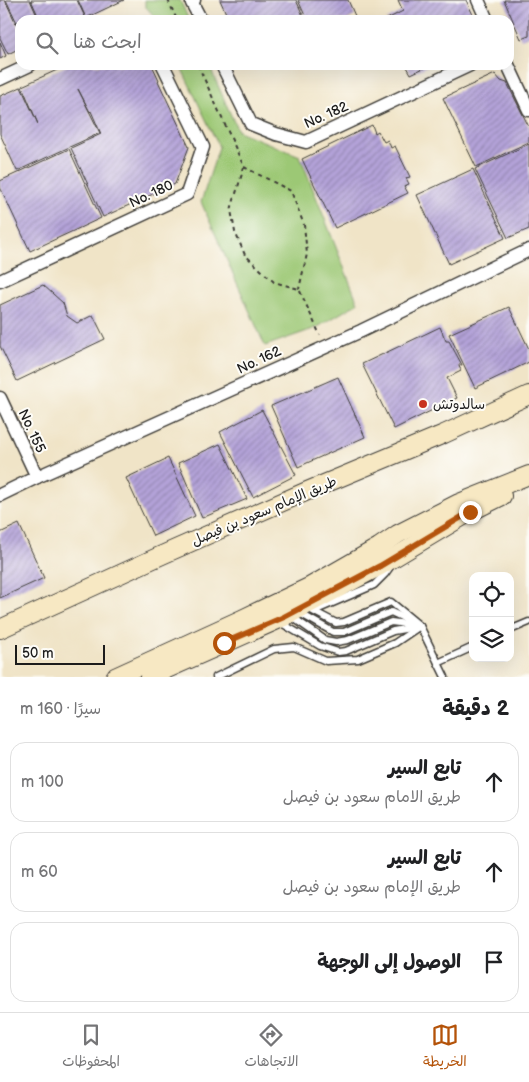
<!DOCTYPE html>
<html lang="ar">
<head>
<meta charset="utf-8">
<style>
  body { margin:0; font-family:"Balsamiq Sans","Playpen Sans Arabic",sans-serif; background:#f2f2f2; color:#202124; direction:rtl }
  .controls { position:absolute; right:15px; bottom:15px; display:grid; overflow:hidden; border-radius:10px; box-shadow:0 5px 20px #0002 }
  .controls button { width:45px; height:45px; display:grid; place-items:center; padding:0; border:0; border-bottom:1px solid #e0e0e0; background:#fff; color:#202124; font:25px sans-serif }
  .scale { position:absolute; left:15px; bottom:12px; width:90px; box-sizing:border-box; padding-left:5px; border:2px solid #1c1c1c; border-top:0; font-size:14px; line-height:18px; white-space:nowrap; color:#1c1c1c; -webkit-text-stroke:4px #fdfcf7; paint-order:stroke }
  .stop { position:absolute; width:15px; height:15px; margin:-11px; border:4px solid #b45309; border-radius:50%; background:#fff }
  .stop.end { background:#b45309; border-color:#fff; box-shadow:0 1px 5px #0008 }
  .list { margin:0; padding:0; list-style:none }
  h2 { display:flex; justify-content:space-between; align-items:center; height:65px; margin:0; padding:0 20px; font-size:21px }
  h2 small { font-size:16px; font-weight:400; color:#757577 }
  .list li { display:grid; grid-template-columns:32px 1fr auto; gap:15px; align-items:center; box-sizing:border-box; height:80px; margin:0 10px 10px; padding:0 10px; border:1px solid #e0e0e0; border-radius:15px }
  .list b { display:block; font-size:19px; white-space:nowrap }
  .list p { margin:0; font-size:16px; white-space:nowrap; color:#757577 }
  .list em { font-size:16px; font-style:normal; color:#757577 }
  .icon { flex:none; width:28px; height:28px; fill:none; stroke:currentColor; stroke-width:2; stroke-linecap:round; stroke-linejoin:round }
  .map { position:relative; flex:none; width:529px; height:677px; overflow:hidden; direction:ltr }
  .search { position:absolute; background:#fff; box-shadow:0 5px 20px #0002; left:15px; right:15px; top:15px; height:55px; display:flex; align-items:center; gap:12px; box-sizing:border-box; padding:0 18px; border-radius:15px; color:#757577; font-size:19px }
  .sheet { height:335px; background:#fff }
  nav { display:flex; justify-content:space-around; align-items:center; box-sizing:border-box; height:70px; border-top:1px solid #e0e0e0; background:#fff; font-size:14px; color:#757577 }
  nav a { display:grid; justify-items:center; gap:2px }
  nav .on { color:#b45309 }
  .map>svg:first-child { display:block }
  .park { fill:#9cc875; stroke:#5c7248 }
  .building { fill:url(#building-hatch) }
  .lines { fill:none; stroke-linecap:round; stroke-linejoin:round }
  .service-casing { stroke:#3c3a36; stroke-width:9 }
  .minor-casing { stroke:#3c3a36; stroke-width:15 }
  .secondary-casing { stroke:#3c3a36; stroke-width:20 }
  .path { stroke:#3c3a36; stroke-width:2; stroke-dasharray:4 4; stroke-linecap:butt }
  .service { stroke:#fff; stroke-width:6 }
  .minor { stroke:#fff; stroke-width:12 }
  .secondary { stroke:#f7e8c3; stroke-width:18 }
  .route { stroke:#b45309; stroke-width:6 }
  .poi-dot { fill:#c8321e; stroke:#fdfcf7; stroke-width:2 }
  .labels { text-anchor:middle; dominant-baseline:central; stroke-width:4; stroke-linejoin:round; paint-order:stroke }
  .street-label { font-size:14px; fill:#1c1c1c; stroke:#fdfcf7 }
  .poi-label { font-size:14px; fill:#1c1c1c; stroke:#fdfcf7; text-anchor:start }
</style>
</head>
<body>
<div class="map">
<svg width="529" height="677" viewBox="0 0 529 677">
  <defs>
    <pattern id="building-hatch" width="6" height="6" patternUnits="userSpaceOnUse" patternTransform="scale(1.25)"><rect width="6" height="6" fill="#b4a3d9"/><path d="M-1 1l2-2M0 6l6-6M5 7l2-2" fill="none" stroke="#9284af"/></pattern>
  </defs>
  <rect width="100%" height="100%" fill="#fdfcf7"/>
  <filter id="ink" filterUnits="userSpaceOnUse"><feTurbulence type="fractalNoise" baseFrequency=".02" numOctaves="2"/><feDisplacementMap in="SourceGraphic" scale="10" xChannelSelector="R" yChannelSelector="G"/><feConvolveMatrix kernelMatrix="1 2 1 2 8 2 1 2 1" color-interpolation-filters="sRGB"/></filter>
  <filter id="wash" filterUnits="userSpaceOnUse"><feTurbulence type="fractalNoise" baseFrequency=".0096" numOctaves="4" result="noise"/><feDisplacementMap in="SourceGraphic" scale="20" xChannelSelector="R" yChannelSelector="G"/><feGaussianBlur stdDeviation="1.12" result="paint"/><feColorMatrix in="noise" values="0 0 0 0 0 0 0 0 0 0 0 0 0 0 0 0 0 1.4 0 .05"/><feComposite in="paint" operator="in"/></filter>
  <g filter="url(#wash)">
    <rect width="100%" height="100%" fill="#f0e4c7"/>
    <!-- park -->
    <g class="park">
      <polygon points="145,0 180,0 189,20 158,20 145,6"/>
      <polygon points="180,65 209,65 238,131 300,156 358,303 316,328 265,346 201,202 219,147"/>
    </g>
    <g id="blocks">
      <!-- building -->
      <g class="building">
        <polygon points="0,0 5,0 20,32 20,48 8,54 0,38"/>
        <polygon points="6,0 30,0 39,20 20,20 20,29"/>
        <polygon points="31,0 77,0 86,19 83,20 40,20"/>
        <polygon points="78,0 124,0 86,18"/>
        <polygon points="220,0 296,0 305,20 229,20"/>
        <polygon points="298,0 348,0 355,16 347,20 307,20"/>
        <polygon points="398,0 466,0 474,17 477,15 480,20 385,20 403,11"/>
        <polygon points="504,0 529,0 529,36 521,39"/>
        <polygon points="0,42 6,56 0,59"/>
        <polygon points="68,65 152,65 159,80 158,81 189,147 175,184 103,217 71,148 101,134 91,111 90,112 78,89 100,133 17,171 0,134 0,96 21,87 38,124 22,86"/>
        <polygon points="406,65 430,65 411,74"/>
        <polygon points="495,74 501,81 507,83 529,127 529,142 476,167 443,98"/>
        <polygon points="372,125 375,133 378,131 384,142 388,140 391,148 395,146 410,177 406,178 409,184 404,186 408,193 335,228 302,159"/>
        <polygon points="529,144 529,229 508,238 475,169"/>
        <polygon points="69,149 101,218 30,251 0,187 0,181"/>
        <polygon points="473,169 505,238 449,264 417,195"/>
        <polygon points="43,285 63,303 67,316 77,323 93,315 105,339 17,381 0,346 0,305"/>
        <polygon points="509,307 529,349 529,362 475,388 449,334"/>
        <polygon points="440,327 446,341 449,341 462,365 459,365 461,371 447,378 457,398 394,429 362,364"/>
        <polygon points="338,377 365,437 298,467 271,406"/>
        <polygon points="262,410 296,475 253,497 220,432"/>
        <polygon points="220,444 247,499 202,518 178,463"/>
        <polygon points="168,458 195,516 153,536 126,478"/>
        <polygon points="19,524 44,578 0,598 0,533"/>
      </g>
    </g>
  </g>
  <g filter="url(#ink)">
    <use href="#blocks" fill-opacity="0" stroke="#3c3a36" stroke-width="1"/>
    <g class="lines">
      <!-- service casing -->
      <g class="service-casing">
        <g id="service">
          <polyline points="313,611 336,623 344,622 391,602 420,626 445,677"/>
          <polyline points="314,611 374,585 385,574 390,567"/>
          <polyline points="303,615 333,632 344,632 391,612 410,621"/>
          <polyline points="295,619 325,640 336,642 348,640 391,622 414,625"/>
          <polyline points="283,624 320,646 338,652 346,651 393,631 416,627"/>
          <polyline points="510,630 529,622"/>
          <polyline points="438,663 473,647"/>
          <polyline points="216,677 274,649 294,647 326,661 358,659 395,643 420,626"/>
        </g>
      </g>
      <!-- minor casing -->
      <g class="minor-casing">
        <g id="minor">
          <polyline points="194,0 192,3 201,20"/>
          <polyline points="478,0 487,20"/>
          <polyline points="222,65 251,124 276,134 306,142 470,65"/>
          <polyline points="508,65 529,110"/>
          <polyline points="0,79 30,65"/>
          <polyline points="0,281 187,194 203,147 163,65"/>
          <polyline points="0,398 37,477"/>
          <polyline points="0,495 37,477 361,331 529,250"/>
        </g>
      </g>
      <!-- secondary casing -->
      <g class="secondary-casing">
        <g id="secondary">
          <polyline points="0,629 162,555 305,492 444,434 529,395"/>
          <polyline points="115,677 242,619 311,586 379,547 398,534 459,503 529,475"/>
          <polyline points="149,677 284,617 380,566 470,512 502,496"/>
        </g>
      </g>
      <!-- path -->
      <g class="path">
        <polyline points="168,0 177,20"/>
        <polyline points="198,65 244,167 231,210 235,232 245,255 274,282 299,289 320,335"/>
        <polyline points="244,167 291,191 304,225 307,254 299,289"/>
      </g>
      <!-- service -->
      <use href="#service" class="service"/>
      <!-- minor -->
      <use href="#minor" class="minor"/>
      <!-- secondary -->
      <use href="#secondary" class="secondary"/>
    </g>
  </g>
  <g class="lines" filter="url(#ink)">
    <!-- route -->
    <polyline class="route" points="224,643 284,617 380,566 470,512"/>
  </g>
  <!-- markers -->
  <circle class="poi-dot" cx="423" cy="404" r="5"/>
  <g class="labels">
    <!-- street labels -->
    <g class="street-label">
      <text transform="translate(326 115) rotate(-24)">No. 182</text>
      <text transform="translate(151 194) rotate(-25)">No. 180</text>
      <text transform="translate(259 360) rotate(-25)">No. 162</text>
      <text transform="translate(32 431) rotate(65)">No. 155</text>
      <text transform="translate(264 511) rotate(-23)">طريق الإمام سعود بن فيصل</text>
    </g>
    <!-- poi labels -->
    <g class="poi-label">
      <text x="433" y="404">سالدوتش</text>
    </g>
  </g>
</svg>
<div class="controls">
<button><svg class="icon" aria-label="locate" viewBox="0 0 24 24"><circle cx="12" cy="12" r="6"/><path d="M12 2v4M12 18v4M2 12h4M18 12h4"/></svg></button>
<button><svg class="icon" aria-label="layers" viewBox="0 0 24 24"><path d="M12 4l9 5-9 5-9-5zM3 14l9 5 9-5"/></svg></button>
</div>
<div class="scale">50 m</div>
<div class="stop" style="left:224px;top:643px"></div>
<div class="stop end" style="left:470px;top:512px"></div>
<div class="search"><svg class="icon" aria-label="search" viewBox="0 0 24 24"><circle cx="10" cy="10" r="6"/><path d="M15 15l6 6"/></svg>ابحث هنا</div>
</div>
<section class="sheet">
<h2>2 دقيقة<small>سيرًا · 160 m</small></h2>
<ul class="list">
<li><svg class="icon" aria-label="ahead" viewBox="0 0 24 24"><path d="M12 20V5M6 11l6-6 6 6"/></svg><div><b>تابع السير</b><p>طريق الامام سعود بن فيصل</p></div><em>100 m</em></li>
<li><svg class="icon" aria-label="ahead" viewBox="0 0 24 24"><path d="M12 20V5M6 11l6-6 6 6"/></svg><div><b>تابع السير</b><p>طريق الإمام سعود بن فيصل</p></div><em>60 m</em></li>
<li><svg class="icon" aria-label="arrive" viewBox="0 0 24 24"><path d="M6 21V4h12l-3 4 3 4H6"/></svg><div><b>الوصول إلى الوجهة</b></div></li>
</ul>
</section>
<nav>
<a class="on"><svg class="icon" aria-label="map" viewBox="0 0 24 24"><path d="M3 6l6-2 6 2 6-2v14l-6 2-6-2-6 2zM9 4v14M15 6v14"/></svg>الخريطة</a>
<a><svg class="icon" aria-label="directions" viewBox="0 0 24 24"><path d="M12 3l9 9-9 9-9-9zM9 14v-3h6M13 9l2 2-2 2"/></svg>الاتجاهات</a>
<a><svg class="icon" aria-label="saved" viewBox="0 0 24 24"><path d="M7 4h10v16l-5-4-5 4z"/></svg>المحفوظات</a>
</nav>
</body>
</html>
